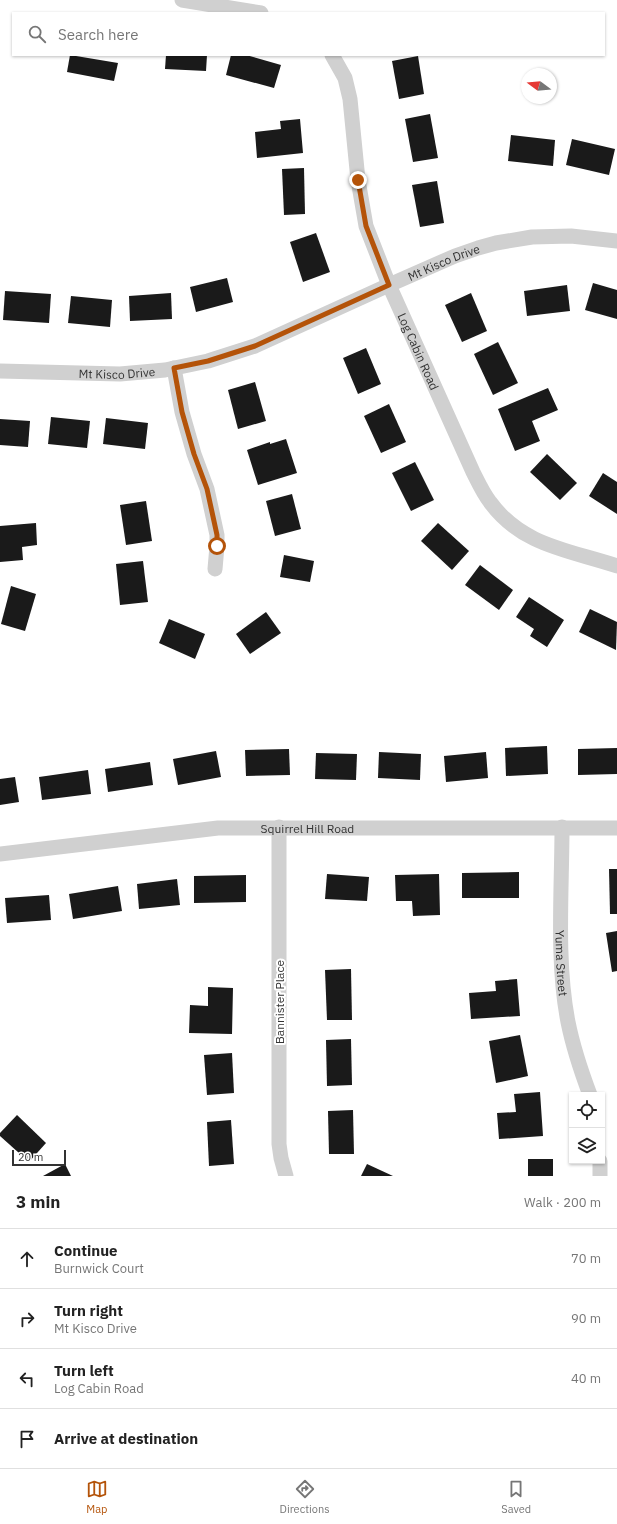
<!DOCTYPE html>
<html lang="en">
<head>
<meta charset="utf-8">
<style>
  body { margin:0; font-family:"IBM Plex Sans",sans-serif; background:#f6f6f6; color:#222 }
  .controls { position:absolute; right:12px; bottom:12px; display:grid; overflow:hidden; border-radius:0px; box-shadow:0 1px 3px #0004 }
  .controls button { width:36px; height:36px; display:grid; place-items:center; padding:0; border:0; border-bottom:1px solid #e0e0e0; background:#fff; color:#222; font:20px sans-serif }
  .compass { position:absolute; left:521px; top:68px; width:36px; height:36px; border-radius:50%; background:#fff; box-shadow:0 1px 3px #0004; rotate:286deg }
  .scale { position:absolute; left:12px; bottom:10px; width:54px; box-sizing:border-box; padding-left:4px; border:2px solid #333; border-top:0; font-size:11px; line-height:14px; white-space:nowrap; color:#333; -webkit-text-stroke:3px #fff; paint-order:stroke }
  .stop { position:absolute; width:12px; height:12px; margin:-9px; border:3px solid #b45309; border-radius:50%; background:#fff }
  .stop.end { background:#b45309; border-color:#fff; box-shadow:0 1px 4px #0008 }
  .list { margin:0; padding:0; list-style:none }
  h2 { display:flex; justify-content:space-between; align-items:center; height:52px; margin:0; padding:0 16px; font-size:17px }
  h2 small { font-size:13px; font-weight:400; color:#767676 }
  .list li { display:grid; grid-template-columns:26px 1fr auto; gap:12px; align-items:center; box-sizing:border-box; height:60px; padding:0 16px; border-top:1px solid #e0e0e0 }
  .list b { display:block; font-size:15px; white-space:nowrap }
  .list p { margin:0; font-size:13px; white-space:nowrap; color:#767676 }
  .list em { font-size:13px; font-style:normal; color:#767676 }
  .icon { flex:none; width:22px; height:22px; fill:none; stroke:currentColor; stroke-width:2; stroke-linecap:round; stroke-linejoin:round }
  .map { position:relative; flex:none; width:617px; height:1176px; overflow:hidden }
  .search { position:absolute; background:#fff; box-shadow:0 1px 3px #0004; left:12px; right:12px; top:12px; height:44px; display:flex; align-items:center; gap:10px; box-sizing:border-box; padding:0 14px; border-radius:0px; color:#767676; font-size:15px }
  .sheet { height:292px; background:#fff }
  nav { display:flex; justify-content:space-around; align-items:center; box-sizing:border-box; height:56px; border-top:1px solid #e0e0e0; background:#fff; font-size:11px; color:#767676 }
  nav a { display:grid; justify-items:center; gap:2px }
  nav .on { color:#b45309 }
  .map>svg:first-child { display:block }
  .building { fill:#1a1a1a }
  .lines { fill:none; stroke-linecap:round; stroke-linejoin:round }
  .street { stroke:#d0d0d0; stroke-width:15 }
  .route { stroke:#b45309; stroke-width:5 }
  .labels { text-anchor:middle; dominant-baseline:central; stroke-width:4; stroke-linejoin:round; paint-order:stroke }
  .street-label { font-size:12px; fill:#333; stroke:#fff }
</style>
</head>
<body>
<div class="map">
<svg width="617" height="1176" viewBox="0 0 617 1176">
  <rect width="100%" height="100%" fill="#fff"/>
  <!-- building -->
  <g class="building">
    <polygon points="70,55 118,63 114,81 67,72"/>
    <polygon points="166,55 207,55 206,71 165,69"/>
    <polygon points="231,55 246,55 281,65 274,88 226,75"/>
    <polygon points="418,56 424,94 399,99 392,61"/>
    <polygon points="430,114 438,158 413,162 405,119"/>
    <polygon points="300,119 303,153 257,158 255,132 281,129 280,121"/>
    <polygon points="511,135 555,140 553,166 508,161"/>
    <polygon points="572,139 615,149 609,175 566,165"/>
    <polygon points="304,168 305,214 284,215 282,169"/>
    <polygon points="437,181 444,223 420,227 412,185"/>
    <polygon points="316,233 330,272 303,282 290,242"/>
    <polygon points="227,278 233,302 196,312 190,287"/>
    <polygon points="593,283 617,290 617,319 585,310"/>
    <polygon points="567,285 570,311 527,316 524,291"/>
    <polygon points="5,291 51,294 49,323 3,320"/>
    <polygon points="171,293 172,319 130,321 129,296"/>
    <polygon points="471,293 487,331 462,342 445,305"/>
    <polygon points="71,296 112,300 110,327 68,323"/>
    <polygon points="498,342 518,383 493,395 474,354"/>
    <polygon points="366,348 381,384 358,394 343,358"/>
    <polygon points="255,382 266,421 238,429 228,390"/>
    <polygon points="548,388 558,410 532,421 540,441 515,451 498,409"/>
    <polygon points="389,404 406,442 381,453 364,416"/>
    <polygon points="51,417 90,421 87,448 48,444"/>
    <polygon points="106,418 148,423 145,449 103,444"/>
    <polygon points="0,419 30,421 28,447 0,445"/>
    <polygon points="286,439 297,473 258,485 247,450 270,442 270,444"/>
    <polygon points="547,454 577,483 560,500 530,472"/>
    <polygon points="415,462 434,500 411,511 392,473"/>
    <polygon points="603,473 617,482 617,514 589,496"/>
    <polygon points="292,494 301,529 275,536 266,501"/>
    <polygon points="146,501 152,541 126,545 120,505"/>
    <polygon points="36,523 37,545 22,547 23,560 0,562 0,526"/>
    <polygon points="438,523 469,551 452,570 421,541"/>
    <polygon points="284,555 314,561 310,582 280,577"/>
    <polygon points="143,561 148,602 120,605 116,564"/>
    <polygon points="480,565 513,590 499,610 465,585"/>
    <polygon points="11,586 36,594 25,631 1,624"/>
    <polygon points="529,597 564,620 547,647 530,636 534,629 516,617"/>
    <polygon points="590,609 617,622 616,650 579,632"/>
    <polygon points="266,612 281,633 250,654 236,634"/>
    <polygon points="169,619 205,634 195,659 159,643"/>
    <polygon points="547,746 548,774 506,776 505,748"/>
    <polygon points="617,748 617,774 578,775 578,749"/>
    <polygon points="289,749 290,775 246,776 245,750"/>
    <polygon points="216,751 221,777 178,785 173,759"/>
    <polygon points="379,752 421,754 420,780 378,778"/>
    <polygon points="486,752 488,778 446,782 444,756"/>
    <polygon points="316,753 357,754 356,780 315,779"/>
    <polygon points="150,762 153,785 108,792 105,769"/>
    <polygon points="88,770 91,794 42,800 39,777"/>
    <polygon points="15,777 19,802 0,805 0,779"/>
    <polygon points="609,869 617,869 617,914 610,914"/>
    <polygon points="519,872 519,898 462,898 462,873"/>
    <polygon points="327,874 369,877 367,901 325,899"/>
    <polygon points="439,874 440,915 413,916 412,901 396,901 395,875"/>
    <polygon points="246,875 246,902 194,903 194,876"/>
    <polygon points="177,879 180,905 139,909 137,884"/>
    <polygon points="118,886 122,911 73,919 69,894"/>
    <polygon points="49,895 51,920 7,923 5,898"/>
    <polygon points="617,931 617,971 612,972 606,933"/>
    <polygon points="351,969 352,1020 327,1020 325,970"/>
    <polygon points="517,979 520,1016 471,1019 469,993 496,991 495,981"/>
    <polygon points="208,987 233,988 232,1034 189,1033 190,1005 208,1006"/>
    <polygon points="520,1035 528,1076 496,1083 489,1041"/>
    <polygon points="351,1039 352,1085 327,1086 326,1040"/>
    <polygon points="232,1053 234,1093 207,1095 204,1055"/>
    <polygon points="540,1092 543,1136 499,1139 497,1113 516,1112 514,1094"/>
    <polygon points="353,1110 354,1154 329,1154 328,1111"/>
    <polygon points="17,1115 46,1143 29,1162 0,1136 0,1133"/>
    <polygon points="231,1120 234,1164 209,1166 207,1122"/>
    <rect x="528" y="1159" width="25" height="17"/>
    <polygon points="65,1164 71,1176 43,1176"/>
    <polygon points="367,1164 393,1176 361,1176"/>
  </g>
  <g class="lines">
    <!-- street -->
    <g class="street">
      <polyline points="182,0 261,13"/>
      <path id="s1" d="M332,55l13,23 5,21 8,81 8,46 23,59 84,187c5,10 10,21 17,30 32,44 79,48 127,64"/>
      <polyline points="174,368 182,412 194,454 207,489 217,535 217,546 215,569"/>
      <path id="s2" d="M0,371l120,3 45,-4 43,-9 47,-15 134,-61 66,-29 23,-8 18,-5 36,-6 39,-1 46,5"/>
      <polyline points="279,827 279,1144 281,1158 286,1176"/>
      <path id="s3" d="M562,827c0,63 -6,134 6,195 5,25 13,49 22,73"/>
      <path id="s4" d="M0,854l218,-26h399"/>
      <polyline points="600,1176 600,1161"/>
    </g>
  </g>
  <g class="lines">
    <!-- route -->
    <polyline class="route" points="217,546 217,535 207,489 194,454 182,412 174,368 208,361 255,346 389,285 366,226 358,180"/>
  </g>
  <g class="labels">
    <!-- street labels -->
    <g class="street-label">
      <text stroke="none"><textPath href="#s2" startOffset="465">Mt Kisco Drive</textPath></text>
      <text stroke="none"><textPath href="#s1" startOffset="312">Log Cabin Road</textPath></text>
      <text stroke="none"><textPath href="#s2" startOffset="117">Mt Kisco Drive</textPath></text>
      <text stroke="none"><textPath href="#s4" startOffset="309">Squirrel Hill Road</textPath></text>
      <text stroke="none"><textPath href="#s3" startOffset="136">Yuma Street</textPath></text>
      <text transform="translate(279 1002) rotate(-90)">Bannister Place</text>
    </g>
  </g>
</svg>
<div class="controls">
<button><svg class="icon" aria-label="locate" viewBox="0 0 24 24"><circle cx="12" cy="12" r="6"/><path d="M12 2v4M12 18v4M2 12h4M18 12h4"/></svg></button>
<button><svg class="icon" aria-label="layers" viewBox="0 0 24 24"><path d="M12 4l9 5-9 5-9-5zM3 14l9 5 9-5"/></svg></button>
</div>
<svg class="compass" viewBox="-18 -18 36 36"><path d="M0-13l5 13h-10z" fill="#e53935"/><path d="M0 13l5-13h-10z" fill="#767676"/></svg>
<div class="scale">20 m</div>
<div class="stop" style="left:217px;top:546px"></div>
<div class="stop end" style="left:358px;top:180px"></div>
<div class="search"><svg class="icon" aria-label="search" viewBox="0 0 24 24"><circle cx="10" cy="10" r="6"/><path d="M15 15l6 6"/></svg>Search here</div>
</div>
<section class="sheet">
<h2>3 min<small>Walk · 200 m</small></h2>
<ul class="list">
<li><svg class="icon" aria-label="ahead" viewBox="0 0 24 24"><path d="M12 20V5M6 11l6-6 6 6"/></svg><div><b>Continue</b><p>Burnwick Court</p></div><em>70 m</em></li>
<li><svg class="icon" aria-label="right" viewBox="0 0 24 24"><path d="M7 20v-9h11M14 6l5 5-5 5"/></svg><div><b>Turn right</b><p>Mt Kisco Drive</p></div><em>90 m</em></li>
<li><svg class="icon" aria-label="left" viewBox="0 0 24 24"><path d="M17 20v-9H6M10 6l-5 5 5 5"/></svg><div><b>Turn left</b><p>Log Cabin Road</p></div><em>40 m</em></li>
<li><svg class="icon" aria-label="arrive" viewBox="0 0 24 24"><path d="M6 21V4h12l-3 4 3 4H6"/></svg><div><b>Arrive at destination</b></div></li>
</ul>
</section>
<nav>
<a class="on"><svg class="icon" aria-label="map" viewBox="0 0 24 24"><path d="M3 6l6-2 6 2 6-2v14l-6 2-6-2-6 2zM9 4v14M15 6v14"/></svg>Map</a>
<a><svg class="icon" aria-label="directions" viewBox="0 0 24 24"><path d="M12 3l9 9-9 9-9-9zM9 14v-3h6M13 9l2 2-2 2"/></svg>Directions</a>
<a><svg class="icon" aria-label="saved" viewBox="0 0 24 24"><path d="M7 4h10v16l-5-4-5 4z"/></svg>Saved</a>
</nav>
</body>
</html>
